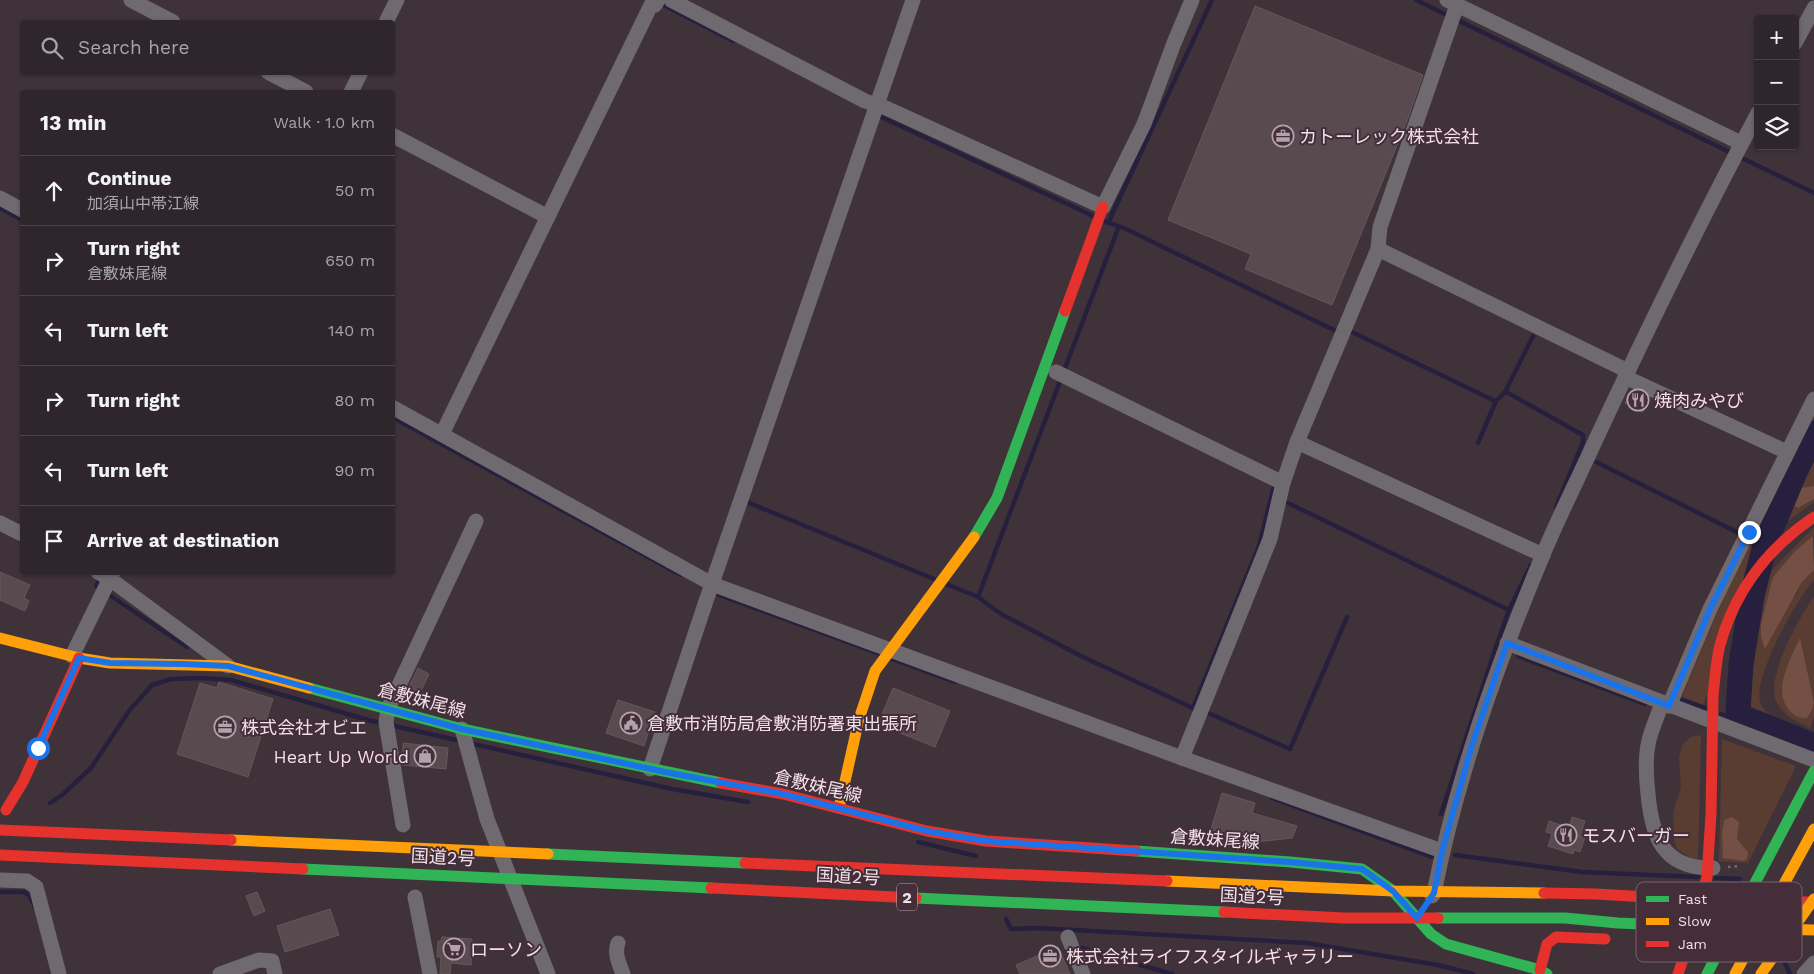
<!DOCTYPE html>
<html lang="en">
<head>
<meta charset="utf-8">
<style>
  body { margin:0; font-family:"Work Sans","Noto Sans JP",sans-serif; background:#372e33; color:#f1f3f6 }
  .controls { position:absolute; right:15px; top:15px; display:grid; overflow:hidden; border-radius:5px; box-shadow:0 1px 4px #0004 }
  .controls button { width:45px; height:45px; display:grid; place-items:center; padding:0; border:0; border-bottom:1px solid #4a4347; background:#2f262b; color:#f1f3f6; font:25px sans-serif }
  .stop { position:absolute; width:15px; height:15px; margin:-11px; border:4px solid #1a73e8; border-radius:50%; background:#fff }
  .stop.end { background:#1a73e8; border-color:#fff; box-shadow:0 1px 5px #0008 }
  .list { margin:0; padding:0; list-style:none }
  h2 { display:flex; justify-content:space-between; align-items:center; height:65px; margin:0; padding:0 20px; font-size:21px }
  h2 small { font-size:16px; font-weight:400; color:#a7a5a9 }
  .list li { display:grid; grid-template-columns:32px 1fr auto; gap:15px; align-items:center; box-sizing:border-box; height:70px; padding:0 20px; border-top:1px solid #4a4347 }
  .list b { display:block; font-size:19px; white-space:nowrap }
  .list p { margin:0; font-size:16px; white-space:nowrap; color:#a7a5a9 }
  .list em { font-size:16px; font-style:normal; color:#a7a5a9 }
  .icon { flex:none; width:28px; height:28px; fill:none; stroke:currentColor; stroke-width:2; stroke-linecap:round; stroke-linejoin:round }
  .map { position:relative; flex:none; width:1814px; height:974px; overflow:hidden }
  .search { position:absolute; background:#2f262b; box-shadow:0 1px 4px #0004; left:20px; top:20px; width:375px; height:55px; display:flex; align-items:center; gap:12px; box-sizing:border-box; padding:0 18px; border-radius:5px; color:#a7a5a9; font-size:19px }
  .panel { position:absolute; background:#2f262b; box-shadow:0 1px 4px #0004; left:20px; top:90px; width:375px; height:485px; border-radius:5px }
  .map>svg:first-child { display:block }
  .green { fill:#593d33; fill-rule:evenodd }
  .forest { fill:#735043 }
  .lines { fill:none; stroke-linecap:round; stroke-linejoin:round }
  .stream { stroke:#26203e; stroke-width:4.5 }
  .river { stroke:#26203e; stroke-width:25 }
  .building { fill:#584a4e; stroke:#63585b }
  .path { stroke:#716b6f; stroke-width:2.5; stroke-dasharray:2.5 4; stroke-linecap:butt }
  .street { stroke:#6f6a6f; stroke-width:15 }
  .fast { stroke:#30b455; stroke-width:11 }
  .slow { stroke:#ff9f0a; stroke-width:11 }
  .jam { stroke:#e5322d; stroke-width:11 }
  .fast-bridge { stroke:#30b455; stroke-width:11 }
  .slow-bridge { stroke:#ff9f0a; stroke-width:11 }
  .jam-bridge { stroke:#e5322d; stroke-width:11 }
  .route { stroke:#1a73e8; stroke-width:6 }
  .labels { text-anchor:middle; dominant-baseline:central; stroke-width:4; stroke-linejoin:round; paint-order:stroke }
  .shield { fill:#452d39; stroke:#bdaab3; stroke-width:1 }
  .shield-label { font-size:16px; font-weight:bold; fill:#f0e0e7 }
  .poi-label { font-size:18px; fill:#f0e0e7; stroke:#452d39; text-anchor:start }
  .street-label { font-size:18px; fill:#f0e0e7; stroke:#452d39 }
  .key { fill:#452d39; stroke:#78636d; stroke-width:1 }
  .key-label { font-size:14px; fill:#f0e0e7 }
</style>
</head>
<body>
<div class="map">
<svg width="1814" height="974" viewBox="0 0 1814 974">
  <rect width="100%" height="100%" fill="#3f3339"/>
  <!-- green -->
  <g class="green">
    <polygon points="1814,448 1814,486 1798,508 1814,499 1814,502 1777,529"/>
    <path d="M1814,527v9l-19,15 -22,26 -4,65 22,-42 5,-5 6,-13 12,-12v10c-17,18 -61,98 -54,121 3,12 15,19 24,25l-28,-10 -9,-7 -2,-13 16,-104 11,-22z"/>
    <polygon points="1751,544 1759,548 1703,705 1682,697 1721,603"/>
    <path d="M1814,597v120l-4,11c-13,-6 -26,-11 -33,-25 -13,-23 22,-86 37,-106z"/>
    <polygon points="1701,735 1698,863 1677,849 1674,841 1673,812 1681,788 1679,757 1683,744 1691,737"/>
    <path d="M1722,739l74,27 -48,97 -29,-2zM1737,839l11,13 -14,7 -11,-1z"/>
  </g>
  <!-- forest -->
  <g class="forest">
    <polygon points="1814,486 1814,499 1798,508 1794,505 1795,496 1801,488"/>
    <polygon points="1813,536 1814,570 1802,582 1765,649 1761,637 1761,624 1773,577 1795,551"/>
    <path d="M1800,638l14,65 -2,7 -5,8c-8,1 -12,-2 -17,-7 -19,-20 1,-53 10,-73z"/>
    <polygon points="1732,817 1739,822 1737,839 1748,852 1747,858 1744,861 1723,858 1722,834 1724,820"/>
  </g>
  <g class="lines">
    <!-- stream -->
    <g class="stream">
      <polyline points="1416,0 1814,193"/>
      <polyline points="660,3 733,41"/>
      <polyline points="875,114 1093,216"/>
      <polyline points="0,208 22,220"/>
      <polyline points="1104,221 1126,229 1338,332"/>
      <polyline points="1108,223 1212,0"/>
      <polyline points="1352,332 1493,400 1496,401 1505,392 1510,394 1583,435 1583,442 1578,454 1582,456"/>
      <polyline points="1505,392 1533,336"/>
      <polyline points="392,417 681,575"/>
      <polyline points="1478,443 1496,401"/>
      <polyline points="1596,462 1765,546"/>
      <polyline points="747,502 934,579"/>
      <polyline points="1288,503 1509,610 1496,647"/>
      <polyline points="1556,507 1578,454"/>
      <polyline points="101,576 96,586 187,647"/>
      <polyline points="946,584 978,597 1001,614 1083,657 1193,708 1208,713 1290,749 1347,617"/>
      <polyline points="711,592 880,654"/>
      <polyline points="978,597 1119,226"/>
      <polyline points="1509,610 1531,565"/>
      <polyline points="1518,656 1645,704"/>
      <polyline points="892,659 955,682"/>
      <polyline points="1682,700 1705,708"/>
      <polyline points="1193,708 1259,546 1275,482"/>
      <polyline points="1721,714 1734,719 1742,717"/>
      <polyline points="469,743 672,789 748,802"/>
      <polyline points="1272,798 1432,857"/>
      <polyline points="50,803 62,795 91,768 129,711 152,685 171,679 201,678 231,680 368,720 461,741"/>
      <polyline points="1441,814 1496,647 1498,648"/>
      <polyline points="918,842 976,856"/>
      <polyline points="1455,855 1582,872 1698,877"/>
      <polyline points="1716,878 1740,879"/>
      <polyline points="0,892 24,892 29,895 35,907"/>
      <polyline points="1006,919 1011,929 1038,928 1307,943 1438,965 1473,974"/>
      <polyline points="1077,944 1078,947 1172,974"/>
      <polyline points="1783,959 1790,974"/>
    </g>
    <!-- river -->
    <polyline class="river" points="1814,433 1795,472 1766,541 1752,596 1741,664 1738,711 1742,717 1814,746"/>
  </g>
  <!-- building -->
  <g class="building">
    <polygon points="1255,6 1423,75 1407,121 1332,305 1245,269 1251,254 1168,220"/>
    <polygon points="1632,390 1649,399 1643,412 1625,403"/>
    <polygon points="0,572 30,585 24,598 29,601 25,611 0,600"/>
    <polygon points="418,668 429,674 419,695 408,689"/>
    <polygon points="219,682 273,699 248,777 177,754 200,683 217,688"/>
    <polygon points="893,688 950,711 935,747 878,724"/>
    <polygon points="618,700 655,712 644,746 606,733"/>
    <polygon points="403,743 448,748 446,769 403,765"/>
    <polygon points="1222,793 1255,803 1252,813 1297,826 1292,838 1228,845 1208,839"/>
    <polygon points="1572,817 1585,821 1580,836 1585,837 1580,852 1574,850 1573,854 1548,846 1552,834 1546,832 1549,821 1569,828"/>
    <polygon points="257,892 265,911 254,916 246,896"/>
    <polygon points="330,909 339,935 285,952 277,926"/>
    <polygon points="442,937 472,939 471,965 451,963 450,974 440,974 441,957 437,957 438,941 441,941"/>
    <polygon points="1058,947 1070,974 1020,974 1016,965"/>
  </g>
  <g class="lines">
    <!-- path -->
    <polyline class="path" points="1728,867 1740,866"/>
    <!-- street -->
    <g class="street">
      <polyline points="131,0 173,22"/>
      <polyline points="671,0 865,101 886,108 1103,207 1144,124 1174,43 1192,0"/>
      <polyline points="1447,0 1741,143"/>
      <polyline points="386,22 397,0"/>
      <polyline points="1795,43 1814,8"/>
      <polyline points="268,72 306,92"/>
      <polyline points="351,92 361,72"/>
      <polyline points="392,135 548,217"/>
      <polyline points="0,198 22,210"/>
      <polyline points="1378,249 1628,371"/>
      <polyline points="1056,372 1283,483"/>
      <polyline points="1625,377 1787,452"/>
      <polyline points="392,407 712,584 1182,758 1442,851"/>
      <polyline points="442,434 651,5 655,5 658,0"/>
      <polyline points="1297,442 1543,555"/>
      <polyline points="0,523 22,534"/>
      <polyline points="98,572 110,579 228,666"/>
      <polyline points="1507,643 1814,760"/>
      <polyline points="72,656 113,572"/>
      <path d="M1662,703c-4,12 -10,25 -13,37 -4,17 -3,37 -1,54 4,43 15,75 65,74"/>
      <polyline points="1669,706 1710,609 1814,399"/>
      <polyline points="462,729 487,819 548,974"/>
      <polyline points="1182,758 1270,539 1283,483 1297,442 1378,249 1380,227 1457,5"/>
      <polyline points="650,769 705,604 913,0"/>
      <polyline points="403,825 386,722 388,709 476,521"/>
      <polyline points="0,880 27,881 36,887 59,974"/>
      <path d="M1432,896l2,-3c23,-116 63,-228 108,-336 17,-41 37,-80 55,-120 51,-109 104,-218 161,-324"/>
      <polyline points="415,897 430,974"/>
      <polyline points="1068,937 1083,974"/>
      <path d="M618,943c-4,11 1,20 5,31"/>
      <polyline points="220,974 259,960 272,961 275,974"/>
      <polyline points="1804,974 1814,963"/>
    </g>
    <!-- fast -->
    <g class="fast">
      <polyline points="974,537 997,498 1065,311"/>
      <polyline points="309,688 462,729 721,783"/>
      <polyline points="1136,851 1290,862 1362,869 1393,891 1431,934 1446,944 1540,970 1547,974"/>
      <polyline points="548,854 745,863"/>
      <polyline points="303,869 711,888"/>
      <polyline points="916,898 1224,912"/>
      <polyline points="1438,918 1565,918 1618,923 1709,927"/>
    </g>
    <!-- slow -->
    <g class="slow">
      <polyline points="0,638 79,658 110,663 228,666 309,688"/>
      <polyline points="839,808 859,719 875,671 974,537"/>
      <polyline points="231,840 548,854"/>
      <polyline points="1167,881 1393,891 1544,893"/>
      <polyline points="1709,927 1814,930"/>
    </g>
    <!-- jam -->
    <g class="jam">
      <polyline points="1065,311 1103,207"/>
      <path d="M1713,695c2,-17 3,-34 7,-50 15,-54 48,-97 94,-128"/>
      <polyline points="721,783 783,794 927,831 986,841 1136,851"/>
      <polyline points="6,810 23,782 79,658"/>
      <polyline points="0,830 231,840"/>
      <polyline points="0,855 303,869"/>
      <polyline points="745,863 1167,881"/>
      <polyline points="711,888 916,898"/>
      <polyline points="1544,893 1596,894 1716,901 1814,902"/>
      <polyline points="1224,912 1344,918 1438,918"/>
      <polyline points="1540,970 1547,944 1556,937 1605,939"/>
    </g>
    <!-- fast-bridge -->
    <polyline class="fast-bridge" points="1707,974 1814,771"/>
    <!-- slow-bridge -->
    <g class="slow-bridge">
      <polyline points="1735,974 1814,829"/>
      <polyline points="1761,974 1814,899"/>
    </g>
    <!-- jam-bridge -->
    <polyline class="jam-bridge" points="1678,974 1693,931 1707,877 1711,814 1713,695"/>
  </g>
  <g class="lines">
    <!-- route -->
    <polyline class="route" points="38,748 79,658 110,663 183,664 228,666 462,729 670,773 783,794 927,831 986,841 1290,862 1362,869 1393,891 1417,918 1434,893 1442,851 1472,745 1507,643 1669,706 1710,609 1749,532"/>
  </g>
  <!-- icons -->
  <defs>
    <g id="office-ring" transform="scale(1.125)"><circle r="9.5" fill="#452d39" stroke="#b2a3aa" stroke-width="1.5"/><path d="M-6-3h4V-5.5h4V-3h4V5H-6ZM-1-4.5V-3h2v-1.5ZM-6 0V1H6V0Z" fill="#b2a3aa"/></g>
    <g id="restaurant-ring" transform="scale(1.125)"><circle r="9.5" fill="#452d39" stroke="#b2a3aa" stroke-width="1.5"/><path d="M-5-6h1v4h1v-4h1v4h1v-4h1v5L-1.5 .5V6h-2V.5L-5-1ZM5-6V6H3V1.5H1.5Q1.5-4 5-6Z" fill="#b2a3aa"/></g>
    <g id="civic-ring" transform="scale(1.125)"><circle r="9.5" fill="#452d39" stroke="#b2a3aa" stroke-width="1.5"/><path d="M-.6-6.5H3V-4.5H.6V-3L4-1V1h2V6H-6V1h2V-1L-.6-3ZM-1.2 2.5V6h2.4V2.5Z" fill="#b2a3aa"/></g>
    <g id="shop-ring" transform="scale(1.125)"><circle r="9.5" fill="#452d39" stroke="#b2a3aa" stroke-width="1.5"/><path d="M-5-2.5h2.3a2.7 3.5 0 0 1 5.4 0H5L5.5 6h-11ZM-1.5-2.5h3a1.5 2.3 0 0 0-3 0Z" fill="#b2a3aa"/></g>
    <g id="supermarket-ring" transform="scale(1.125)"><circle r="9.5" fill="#452d39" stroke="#b2a3aa" stroke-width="1.5"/><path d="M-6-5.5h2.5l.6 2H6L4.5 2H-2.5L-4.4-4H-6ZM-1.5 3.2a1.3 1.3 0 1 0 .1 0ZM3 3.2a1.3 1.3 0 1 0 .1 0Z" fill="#b2a3aa"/></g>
  </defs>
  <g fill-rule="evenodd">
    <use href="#office-ring" x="1283" y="136"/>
    <use href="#restaurant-ring" x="1638" y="400"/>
    <use href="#civic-ring" x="631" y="723"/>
    <use href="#office-ring" x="225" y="727"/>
    <use href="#shop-ring" x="425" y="756"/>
    <use href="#restaurant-ring" x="1566" y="835"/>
    <use href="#supermarket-ring" x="454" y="949"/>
    <use href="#office-ring" x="1050" y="956"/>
  </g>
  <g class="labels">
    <!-- shield labels -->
    <rect class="shield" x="897" y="883.5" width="20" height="27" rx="4"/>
    <g class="shield-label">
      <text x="907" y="897">2</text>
    </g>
    <!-- poi labels -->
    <g class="poi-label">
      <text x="1299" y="136">カトーレック株式会社</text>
      <text x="1654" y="400">焼肉みやび</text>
      <text x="647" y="723">倉敷市消防局倉敷消防署東出張所</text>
      <text x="241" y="727">株式会社オビエ</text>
      <text x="409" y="756" text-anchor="end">Heart Up World</text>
      <text x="1582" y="835">モスバーガー</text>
      <text x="470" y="949">ローソン</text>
      <text x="1066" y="956">株式会社ライフスタイルギャラリー</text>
    </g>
    <!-- street labels -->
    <g class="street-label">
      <text transform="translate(422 700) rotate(15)">倉敷妹尾線</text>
      <text transform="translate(818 786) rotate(13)">倉敷妹尾線</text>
      <text transform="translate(1215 839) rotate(4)">倉敷妹尾線</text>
      <text transform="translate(443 857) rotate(3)">国道2号</text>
      <text transform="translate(848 876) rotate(3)">国道2号</text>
      <text transform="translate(1252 896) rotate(3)">国道2号</text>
    </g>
  </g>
  <!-- legend -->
  <rect x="1636" y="882" width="166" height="80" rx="8" class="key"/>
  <rect x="1646" y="896" width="23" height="6" fill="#30b455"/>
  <rect x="1646" y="918" width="23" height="7" fill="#ff9f0a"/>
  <rect x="1646" y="941" width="23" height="6" fill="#e5322d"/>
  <g class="key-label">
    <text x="1678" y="904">Fast</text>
    <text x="1678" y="926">Slow</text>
    <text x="1678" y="949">Jam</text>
  </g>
</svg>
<div class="controls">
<button>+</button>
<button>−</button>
<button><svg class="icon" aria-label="layers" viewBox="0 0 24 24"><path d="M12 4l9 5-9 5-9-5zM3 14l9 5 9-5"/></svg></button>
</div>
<div class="stop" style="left:38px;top:748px"></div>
<div class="stop end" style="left:1749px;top:532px"></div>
<div class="search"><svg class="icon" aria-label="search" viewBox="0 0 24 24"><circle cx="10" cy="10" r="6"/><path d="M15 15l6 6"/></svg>Search here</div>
<section class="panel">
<h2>13 min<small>Walk · 1.0 km</small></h2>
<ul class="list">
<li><svg class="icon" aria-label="ahead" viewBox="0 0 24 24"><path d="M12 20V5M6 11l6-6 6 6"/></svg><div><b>Continue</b><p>加須山中帯江線</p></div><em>50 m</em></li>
<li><svg class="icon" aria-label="right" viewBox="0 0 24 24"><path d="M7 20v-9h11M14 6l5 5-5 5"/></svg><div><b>Turn right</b><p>倉敷妹尾線</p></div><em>650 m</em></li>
<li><svg class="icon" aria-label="left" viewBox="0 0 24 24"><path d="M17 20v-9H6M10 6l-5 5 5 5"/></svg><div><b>Turn left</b></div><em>140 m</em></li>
<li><svg class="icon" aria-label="right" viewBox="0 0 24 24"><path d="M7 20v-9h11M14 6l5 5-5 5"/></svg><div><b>Turn right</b></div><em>80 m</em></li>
<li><svg class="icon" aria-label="left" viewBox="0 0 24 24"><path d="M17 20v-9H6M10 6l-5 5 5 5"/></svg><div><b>Turn left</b></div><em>90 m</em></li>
<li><svg class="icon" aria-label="arrive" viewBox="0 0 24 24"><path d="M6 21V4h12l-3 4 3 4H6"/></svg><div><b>Arrive at destination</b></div></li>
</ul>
</section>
</div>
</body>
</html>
